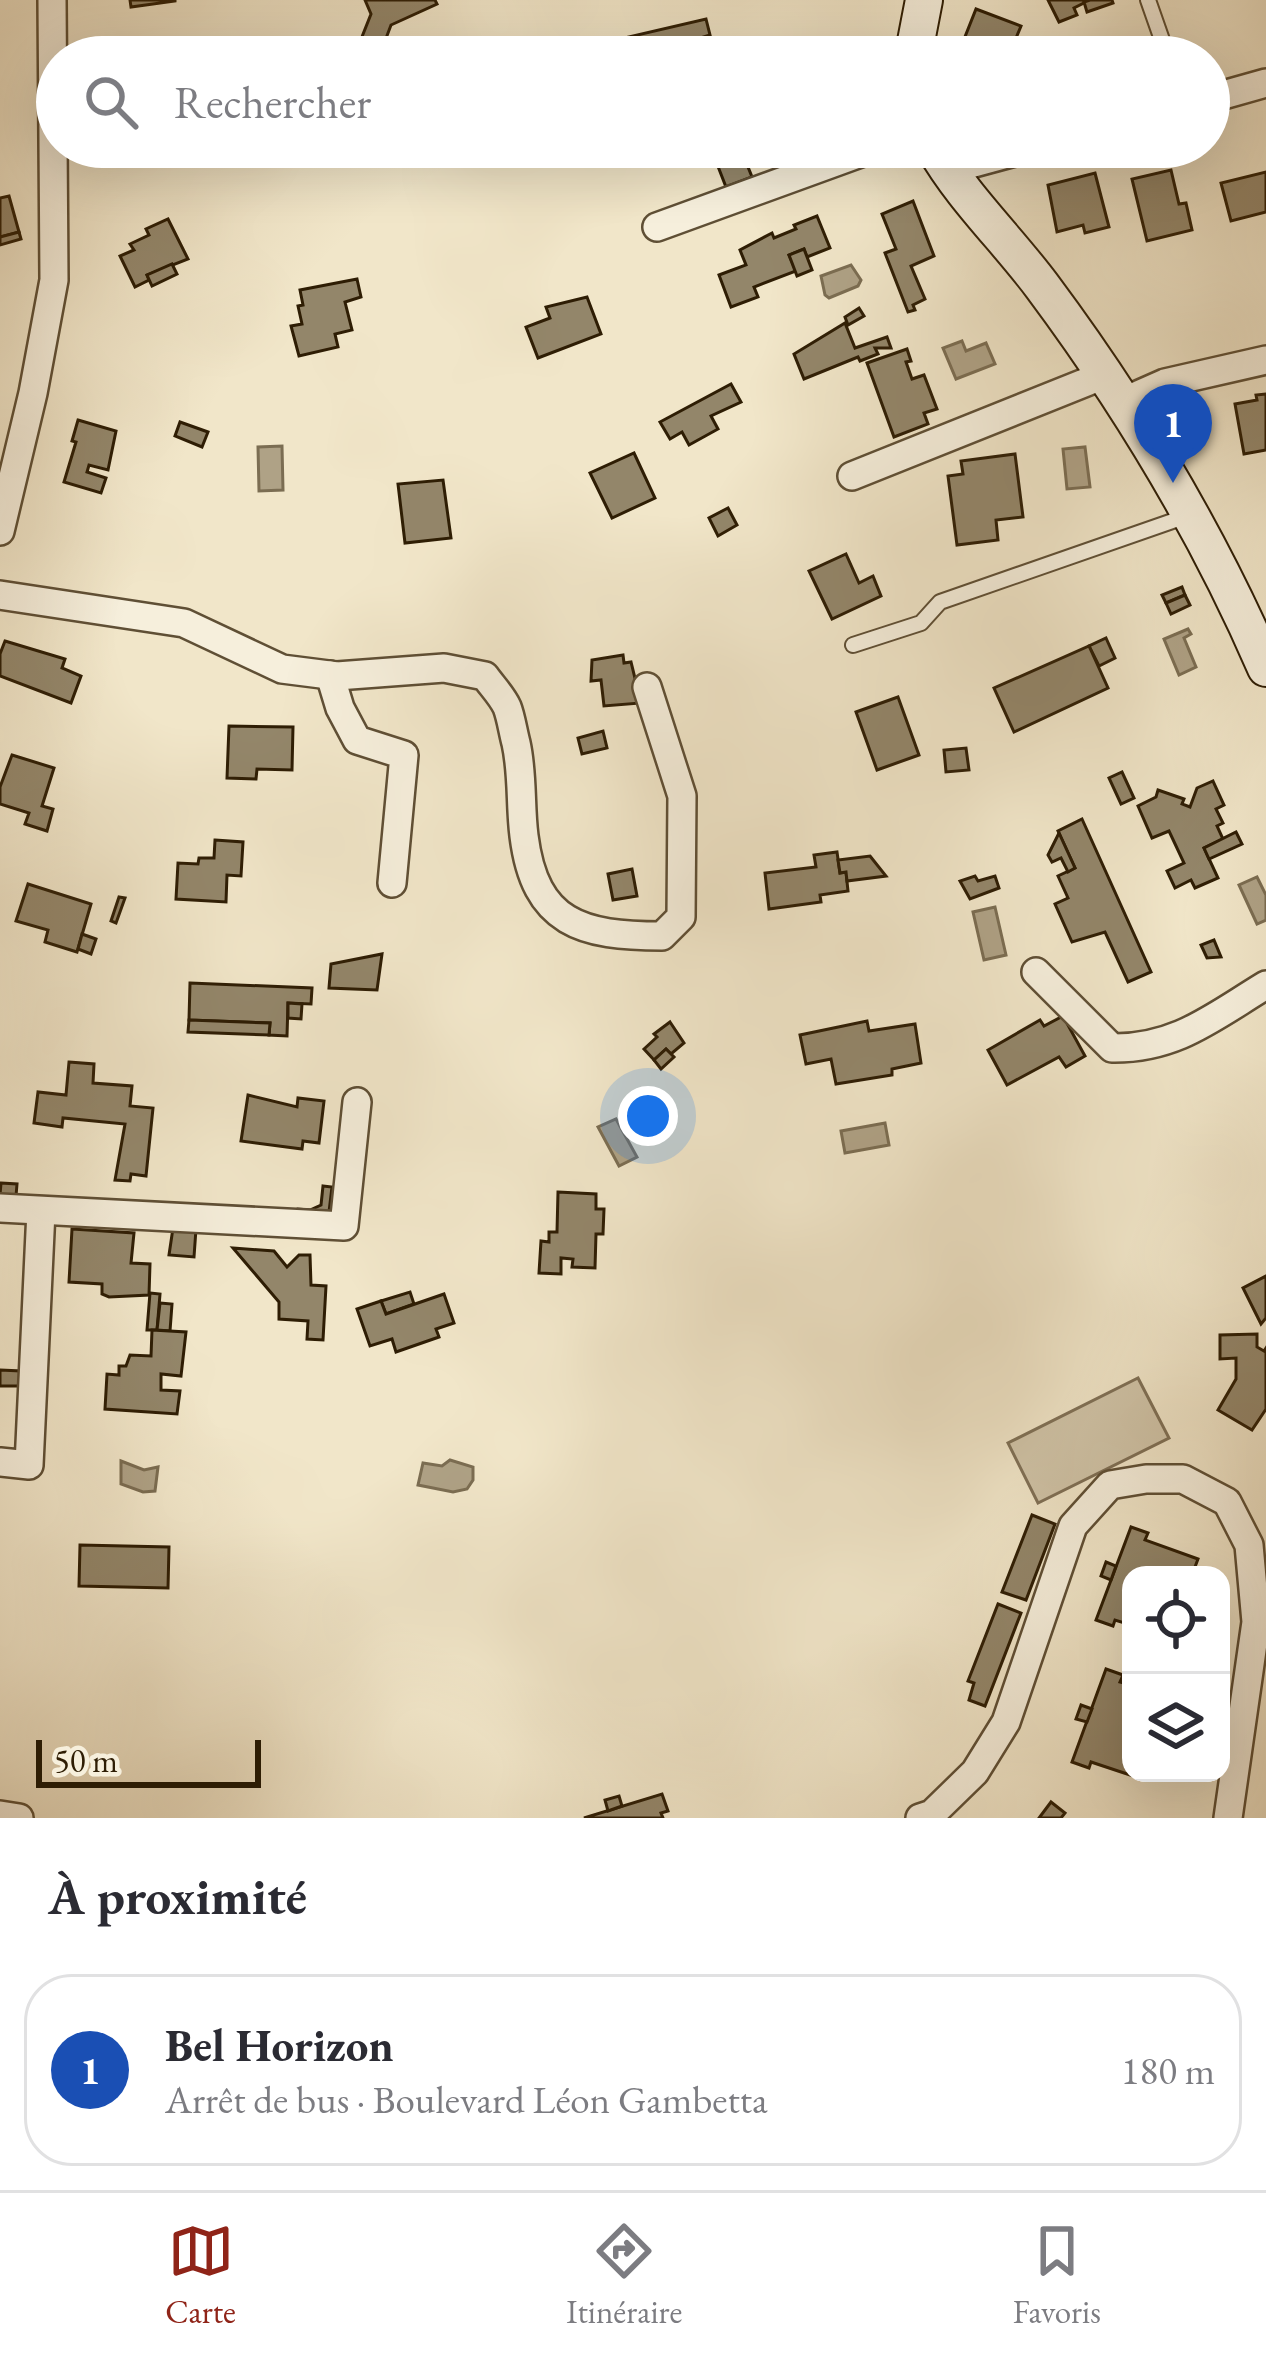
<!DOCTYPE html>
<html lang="fr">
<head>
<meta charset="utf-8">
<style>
  body { margin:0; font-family:"EB Garamond",serif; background:#f7f7f7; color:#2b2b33 }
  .controls { position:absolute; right:36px; bottom:36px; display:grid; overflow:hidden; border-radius:24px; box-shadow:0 12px 48px #0002 }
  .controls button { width:108px; height:108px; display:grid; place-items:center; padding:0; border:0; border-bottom:3px solid #e1e1e2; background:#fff; color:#2b2b33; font:60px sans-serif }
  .scale { position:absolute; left:36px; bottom:30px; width:225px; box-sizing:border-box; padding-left:12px; border:6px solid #2e1d04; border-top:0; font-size:33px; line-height:42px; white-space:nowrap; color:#2e1d04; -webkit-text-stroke:9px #f6efdc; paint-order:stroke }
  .you { position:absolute; left:648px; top:1116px; width:42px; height:42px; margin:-30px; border:9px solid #fff; border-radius:50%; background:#1a73e8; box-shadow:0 0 0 18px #1a73e833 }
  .badge { display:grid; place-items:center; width:78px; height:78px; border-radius:50%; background:#8f2418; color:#fff; font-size:39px; font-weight:700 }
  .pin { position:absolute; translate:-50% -99px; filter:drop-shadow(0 3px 6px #0008) }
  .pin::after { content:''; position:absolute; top:63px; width:42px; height:36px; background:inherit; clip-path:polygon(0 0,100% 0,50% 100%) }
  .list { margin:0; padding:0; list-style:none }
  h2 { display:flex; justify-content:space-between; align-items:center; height:156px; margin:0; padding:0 48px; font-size:51px }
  h2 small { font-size:39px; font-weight:400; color:#7c7c81 }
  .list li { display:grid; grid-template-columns:78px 1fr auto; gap:36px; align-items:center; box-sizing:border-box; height:192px; margin:0 24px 24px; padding:0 24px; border:3px solid #e1e1e2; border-radius:48px }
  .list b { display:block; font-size:45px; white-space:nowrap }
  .list p { margin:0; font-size:39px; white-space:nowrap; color:#7c7c81 }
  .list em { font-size:39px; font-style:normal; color:#7c7c81 }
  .icon { flex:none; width:66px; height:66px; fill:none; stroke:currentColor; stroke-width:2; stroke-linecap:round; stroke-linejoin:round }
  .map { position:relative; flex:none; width:1266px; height:1818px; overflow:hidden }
  .search { position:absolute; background:#fff; box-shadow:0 12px 48px #0002; left:36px; right:36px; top:36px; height:132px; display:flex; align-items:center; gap:30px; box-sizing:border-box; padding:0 42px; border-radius:66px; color:#7c7c81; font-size:45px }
  .sheet { height:372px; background:#fff }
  nav { display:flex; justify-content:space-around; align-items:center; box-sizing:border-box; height:168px; border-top:3px solid #e1e1e2; background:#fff; font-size:33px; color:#7c7c81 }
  nav a { display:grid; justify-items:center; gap:6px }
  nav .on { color:#8f2418 }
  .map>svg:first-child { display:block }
  .green { fill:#d0c4a8; stroke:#7f7056; stroke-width:3 }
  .water { fill:#afa286; stroke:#7b6d52; stroke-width:3 }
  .building { fill:#93866a; stroke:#2e1d04; stroke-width:3 }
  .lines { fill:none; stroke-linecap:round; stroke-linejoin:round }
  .lane-casing { stroke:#5f4f35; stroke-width:18 }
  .street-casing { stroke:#5f4f35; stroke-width:32 }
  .secondary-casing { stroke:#2e1d04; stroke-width:40 }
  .lane { stroke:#f6efdc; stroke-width:14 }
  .street { stroke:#f6efdc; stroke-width:27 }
  .secondary { stroke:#f6efdc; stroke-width:36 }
</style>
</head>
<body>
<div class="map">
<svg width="1266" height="1818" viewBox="0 0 1266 1818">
  <rect width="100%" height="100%" fill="#f1e6c9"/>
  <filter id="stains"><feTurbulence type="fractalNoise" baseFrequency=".00167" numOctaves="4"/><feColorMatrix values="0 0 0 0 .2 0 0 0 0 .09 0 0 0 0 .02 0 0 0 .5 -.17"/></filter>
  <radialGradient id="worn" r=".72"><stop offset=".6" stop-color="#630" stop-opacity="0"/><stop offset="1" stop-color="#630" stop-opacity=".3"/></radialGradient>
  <!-- green -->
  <polygon class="green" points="1138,1378 1169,1438 1038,1503 1008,1443"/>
  <!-- water -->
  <g class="water">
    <polygon points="851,265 861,280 858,286 829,298 825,295 821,276"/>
    <polygon points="962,341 966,351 986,343 995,364 956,379 943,348"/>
    <polygon points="282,446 283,490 259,491 258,447"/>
    <polygon points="1085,447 1090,487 1067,489 1063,449"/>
    <polygon points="1188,629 1191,634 1184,638 1196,667 1179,675 1164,639"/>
    <polygon points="1257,877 1266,895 1266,920 1257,924 1239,885"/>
    <polygon points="995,907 1006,955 984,960 973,912"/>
    <polygon points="616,1119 637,1157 619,1166 598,1127"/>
    <polygon points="885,1123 889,1145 845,1153 841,1131"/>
    <polygon points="450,1460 473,1467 473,1480 467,1489 453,1492 418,1485 423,1463 442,1466"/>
    <polygon points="121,1461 144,1470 158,1467 155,1491 143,1492 121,1484"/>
  </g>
  <!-- building -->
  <g class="building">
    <polygon points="130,0 175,0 175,1 131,7"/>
    <polygon points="365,0 435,0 437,4 391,25 379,57 354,57 371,14"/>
    <polygon points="1048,0 1090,0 1074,8 1077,15 1059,22"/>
    <polygon points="1090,0 1112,0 1113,3 1087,12 1084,2"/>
    <polygon points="976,9 1021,26 1014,43 1004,39 996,57 957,57"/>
    <polygon points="706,19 710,35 694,40 698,57 629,57 624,38"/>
    <polygon points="263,147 291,147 294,153 272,165"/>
    <polygon points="723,147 740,147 752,177 726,187 712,151"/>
    <polygon points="1171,170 1179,204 1186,203 1192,230 1147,241 1132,179"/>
    <polygon points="1266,172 1266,212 1231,221 1221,183"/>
    <polygon points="1095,173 1109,227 1085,233 1083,225 1057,232 1048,185"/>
    <polygon points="9,196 19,232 0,237 0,198"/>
    <polygon points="913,201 934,256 911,266 925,299 913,305 915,310 908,312 885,253 896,249 882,214"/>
    <polygon points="817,216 830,248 807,257 804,249 789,255 796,271 754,287 758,297 731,307 719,275 746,265 740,250 772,233 774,238 796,229 794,225"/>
    <polygon points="168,219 188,259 147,275 149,280 135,287 120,256 134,250 130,244 149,235 146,229"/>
    <polygon points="19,232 21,239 0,245 0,237"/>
    <polygon points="804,249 812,270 797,276 789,255"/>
    <polygon points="172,264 177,274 152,286 147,275"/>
    <polygon points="357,279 361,297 345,302 352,330 335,334 338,347 299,356 291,326 302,324 298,306 303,305 300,290"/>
    <polygon points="587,297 601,334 538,358 526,327 550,318 546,307"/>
    <polygon points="859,308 864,316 848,325 845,317"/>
    <polygon points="845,323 855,348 887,337 891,348 875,348 878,354 860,361 858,357 804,379 794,354"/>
    <polygon points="907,349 911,361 906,362 912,379 924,375 937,409 924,413 928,424 894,437 867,363"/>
    <polygon points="731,384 741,402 711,416 718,429 689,445 682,432 670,439 660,422"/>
    <polygon points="1266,394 1266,450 1244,454 1235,404 1257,400 1256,395"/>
    <polygon points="78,420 116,431 108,470 89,465 87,472 106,478 101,493 64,482 76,442 72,441"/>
    <polygon points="180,422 208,432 202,447 175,436"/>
    <polygon points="634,453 655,498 612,518 590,473"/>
    <polygon points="1015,454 1023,517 996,520 998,540 957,545 948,476 963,474 961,461"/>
    <polygon points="443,480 451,538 405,543 398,484"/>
    <polygon points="728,508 737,525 718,536 709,518"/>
    <polygon points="846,554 859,583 873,576 881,596 832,619 809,571"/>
    <polygon points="1182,587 1185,595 1166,603 1162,595"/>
    <polygon points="1185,595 1190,605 1171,614 1166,603"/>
    <polygon points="1106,638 1115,658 1099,666 1089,646"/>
    <polygon points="5,641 65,659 62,668 81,676 71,703 0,676 0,654"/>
    <polygon points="1089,646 1108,688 1014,732 994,688"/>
    <polygon points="623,655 624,663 631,662 641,703 604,706 601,680 591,681 592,660"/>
    <polygon points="898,697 919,755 877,770 856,712"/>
    <polygon points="229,726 293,727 292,770 257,769 256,779 227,778"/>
    <polygon points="603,731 607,748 582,754 578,738"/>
    <polygon points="966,748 969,770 946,772 944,750"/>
    <polygon points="12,755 54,768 42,806 53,809 47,831 25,824 29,813 0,804 0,787"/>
    <polygon points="1122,772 1134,798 1121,804 1109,778"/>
    <polygon points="1213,781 1224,805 1216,809 1223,823 1217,826 1223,839 1204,848 1218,878 1195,888 1191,880 1175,888 1167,871 1184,863 1169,831 1152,838 1138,806 1156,797 1158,790 1184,799 1182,804 1190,807 1197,788"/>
    <polygon points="1082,819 1151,972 1128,982 1105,932 1072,942 1055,904 1068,898 1058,876 1075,868 1058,831"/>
    <polygon points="1236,832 1242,844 1209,859 1204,848"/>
    <polygon points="1059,833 1075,868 1068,872 1061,858 1052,862 1048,855"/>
    <polygon points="215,840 243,842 241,876 227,875 226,902 176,899 178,863 198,864 199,858 214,858"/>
    <polygon points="837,852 840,873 846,872 848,891 820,895 821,902 769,909 765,873 816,867 814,855"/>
    <polygon points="870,856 886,876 847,881 846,872 840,873 838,860"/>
    <polygon points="632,869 637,896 613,900 608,874"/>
    <polygon points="975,876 978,881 995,876 999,888 970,899 960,881"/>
    <polygon points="28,884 91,904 77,952 45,942 48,930 16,921"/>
    <polygon points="119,897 125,898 116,923 111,921"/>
    <polygon points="82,934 96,939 91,954 78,949"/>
    <polygon points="1214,940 1221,957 1207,958 1201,945"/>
    <polygon points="382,954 377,990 329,988 331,964"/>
    <polygon points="190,983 312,988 311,1004 288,1003 287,1036 269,1035 270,1023 189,1020"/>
    <polygon points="288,1003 302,1004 301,1019 288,1018"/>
    <polygon points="1063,1016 1085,1056 1066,1067 1059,1057 1007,1085 988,1050 1040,1020 1044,1026"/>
    <polygon points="189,1020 270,1023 269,1035 188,1032"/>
    <polygon points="867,1021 869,1031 915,1024 921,1063 892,1069 892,1075 836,1084 831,1059 806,1064 800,1035"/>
    <polygon points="670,1022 684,1043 671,1054 666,1049 654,1060 644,1049 657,1037 654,1034"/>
    <polygon points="666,1049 674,1057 661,1069 654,1060"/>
    <polygon points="69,1062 94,1064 93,1083 132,1086 130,1106 153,1108 146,1176 131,1174 130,1181 115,1180 125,1124 63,1118 62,1127 34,1123 38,1092 66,1095"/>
    <polygon points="248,1095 297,1107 298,1098 324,1101 319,1143 303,1141 302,1149 241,1141"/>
    <polygon points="1,1183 17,1184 16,1196 0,1195"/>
    <polygon points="323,1186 332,1187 329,1212 297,1216 298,1209 310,1210 321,1205"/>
    <polygon points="558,1192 596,1194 596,1209 604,1209 603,1234 596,1234 595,1268 572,1267 573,1259 561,1258 561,1274 539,1273 541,1241 549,1242 549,1232 557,1232"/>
    <polygon points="173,1228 196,1229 194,1257 169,1255"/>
    <polygon points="72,1229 134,1233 131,1263 150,1264 149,1295 109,1297 102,1294 102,1284 69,1282"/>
    <polygon points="233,1248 274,1251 287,1267 299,1255 310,1255 311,1285 326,1286 323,1340 307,1339 308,1321 279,1319 279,1302"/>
    <polygon points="1266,1276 1266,1318 1261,1324 1243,1288"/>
    <polygon points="410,1292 414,1304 386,1314 381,1301"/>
    <polygon points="150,1293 160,1294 157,1330 147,1330"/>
    <polygon points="444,1294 454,1323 436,1329 439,1337 396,1352 392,1339 370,1346 357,1309 381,1301 386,1314"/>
    <polygon points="160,1303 172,1304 170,1331 157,1330"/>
    <polygon points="152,1330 186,1332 181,1376 161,1374 161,1390 180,1391 177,1414 105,1409 107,1374 119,1375 119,1366 126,1366 130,1355 151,1356"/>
    <polygon points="1257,1334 1257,1347 1264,1351 1266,1348 1266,1409 1252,1430 1218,1410 1236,1379 1236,1358 1220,1359 1220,1335"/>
    <polygon points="0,1370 21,1371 20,1386 0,1386"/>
    <polygon points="1032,1515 1055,1524 1026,1600 1002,1592"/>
    <polygon points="1131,1527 1148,1533 1145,1540 1198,1559 1192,1575 1131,1575 1131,1625 1115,1620 1113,1626 1096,1620"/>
    <polygon points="80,1545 169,1547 168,1588 79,1586"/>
    <polygon points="1106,1562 1116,1566 1111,1580 1101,1576"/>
    <polygon points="998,1604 1021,1613 985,1706 969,1700 974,1683 968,1681"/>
    <polygon points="1106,1669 1123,1675 1120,1682 1131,1685 1131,1773 1147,1773 1145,1780 1091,1762 1089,1768 1072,1762"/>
    <polygon points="1081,1705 1092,1709 1087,1722 1076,1719"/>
    <polygon points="662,1794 668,1811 661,1813 663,1818 584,1818"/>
    <polygon points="619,1796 622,1806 608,1811 605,1800"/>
    <polygon points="1051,1802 1065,1813 1061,1818 1039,1818"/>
  </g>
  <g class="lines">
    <!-- lane casing -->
    <g class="lane-casing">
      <g id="lane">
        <polyline points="1148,0 1168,57"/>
        <polyline points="853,645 921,623 940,602 1187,516"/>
      </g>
    </g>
    <!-- street casing -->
    <g class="street-casing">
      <g id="street">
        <polyline points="1209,99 1266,83"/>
        <polyline points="948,170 1033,147"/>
        <polyline points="657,227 877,147"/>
        <polyline points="1122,402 1165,383 1266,360"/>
        <polyline points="852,476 1104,375"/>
        <polyline points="0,531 33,393 54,280 52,0"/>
        <path d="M0,595l184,28 98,46 55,7 107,-8 41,8c7,10 17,20 22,31 4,10 6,25 9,36 7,31 4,62 8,93 11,88 58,100 138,100l19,-19 1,-121 -35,-109"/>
        <polyline points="330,675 340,708 357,740 404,755 392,883"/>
        <path d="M1036,972l76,76c64,1 101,-31 154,-63"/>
        <polyline points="0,1208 344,1226 357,1102"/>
        <polyline points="0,1462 29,1465 41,1211"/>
        <polyline points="0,1815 19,1818"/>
        <polyline points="920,1818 932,1814 975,1772 1006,1722 1073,1526 1110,1485 1146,1479 1183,1479 1227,1502 1249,1545 1256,1622 1228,1818"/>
      </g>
    </g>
    <!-- secondary casing -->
    <g class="secondary-casing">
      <g id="secondary">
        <polyline points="913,57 924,0"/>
        <path d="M934,147c29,51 73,92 108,139 88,118 165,246 224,382"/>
      </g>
    </g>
    <!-- lane -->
    <use href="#lane" class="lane"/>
    <!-- street -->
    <use href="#street" class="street"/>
    <!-- secondary -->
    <use href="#secondary" class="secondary"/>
  </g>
  <rect width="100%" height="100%" filter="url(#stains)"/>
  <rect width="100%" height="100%" fill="url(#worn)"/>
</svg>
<div class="controls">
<button><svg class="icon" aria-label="locate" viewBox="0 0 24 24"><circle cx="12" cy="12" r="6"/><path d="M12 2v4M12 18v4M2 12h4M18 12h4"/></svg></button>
<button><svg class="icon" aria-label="layers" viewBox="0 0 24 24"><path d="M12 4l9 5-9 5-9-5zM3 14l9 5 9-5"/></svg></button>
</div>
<div class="scale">50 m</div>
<div class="you"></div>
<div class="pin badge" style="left:1173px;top:483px;background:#1a4fb4">1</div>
<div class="search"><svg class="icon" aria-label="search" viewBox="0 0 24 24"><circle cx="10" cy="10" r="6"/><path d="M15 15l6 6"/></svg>Rechercher</div>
</div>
<section class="sheet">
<h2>À proximité<small></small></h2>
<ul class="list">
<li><span class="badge" style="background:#1a4fb4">1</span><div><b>Bel Horizon</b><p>Arrêt de bus · Boulevard Léon Gambetta</p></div><em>180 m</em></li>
</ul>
</section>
<nav>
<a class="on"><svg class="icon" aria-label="map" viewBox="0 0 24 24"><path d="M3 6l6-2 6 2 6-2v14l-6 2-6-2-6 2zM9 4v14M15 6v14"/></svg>Carte</a>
<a><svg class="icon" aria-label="directions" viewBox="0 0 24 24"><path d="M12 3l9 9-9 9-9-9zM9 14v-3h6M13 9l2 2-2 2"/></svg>Itinéraire</a>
<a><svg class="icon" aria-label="saved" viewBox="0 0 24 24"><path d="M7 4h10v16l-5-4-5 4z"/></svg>Favoris</a>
</nav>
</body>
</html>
